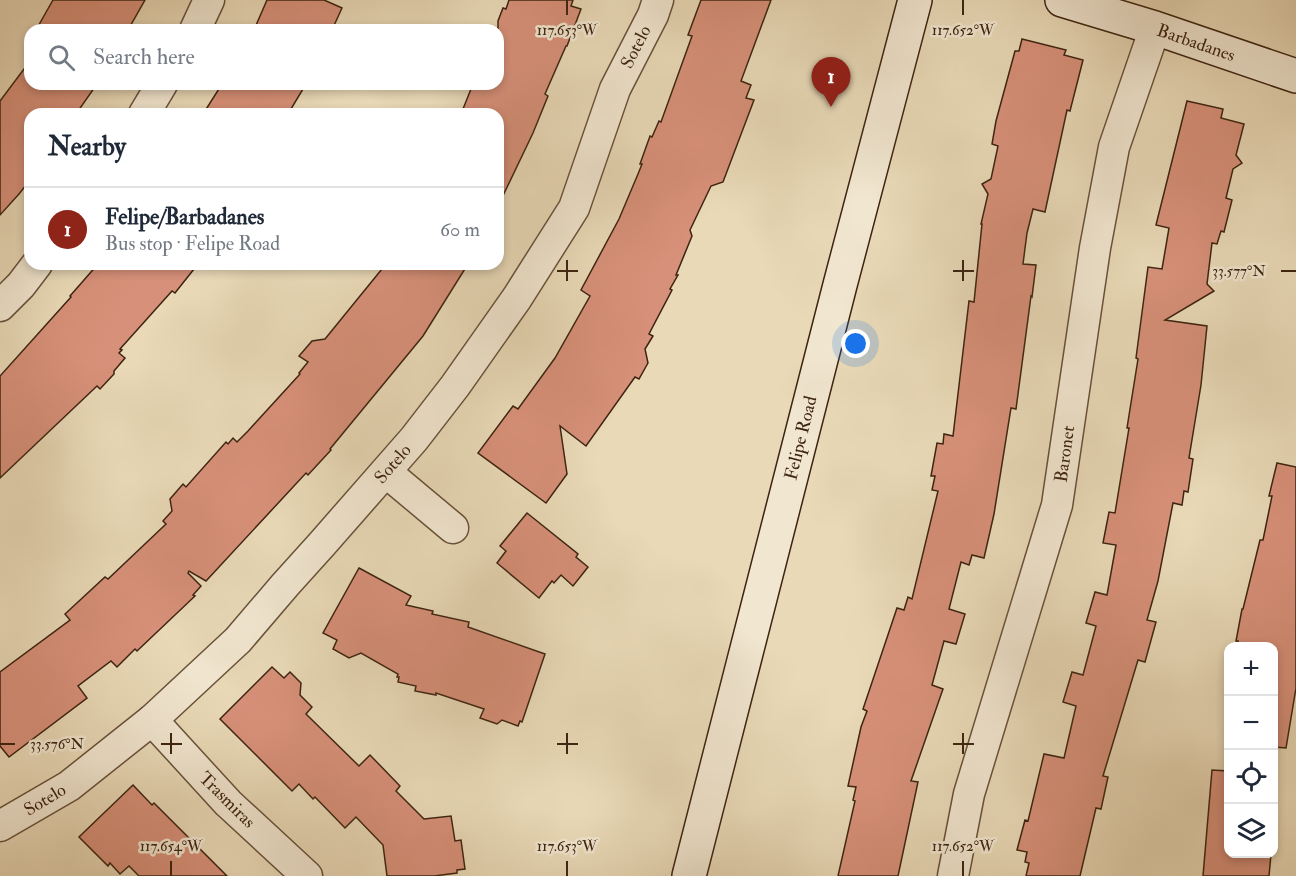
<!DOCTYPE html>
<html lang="en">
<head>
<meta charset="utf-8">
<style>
  body { margin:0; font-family:"IM FELL Double Pica",serif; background:#f6f6f7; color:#1f2937 }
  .controls { position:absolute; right:18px; bottom:18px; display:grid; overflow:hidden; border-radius:12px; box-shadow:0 3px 9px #0003 }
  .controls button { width:54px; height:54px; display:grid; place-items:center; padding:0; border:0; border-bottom:2px solid #e0e1e3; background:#fff; color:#1f2937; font:30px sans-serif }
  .you { position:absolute; left:856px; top:344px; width:21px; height:21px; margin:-15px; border:4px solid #fff; border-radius:50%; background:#1a73e8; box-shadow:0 0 0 9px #1a73e833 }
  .badge { display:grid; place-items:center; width:39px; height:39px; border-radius:50%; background:#8f2418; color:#fff; font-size:20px; font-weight:700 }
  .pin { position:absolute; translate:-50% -50px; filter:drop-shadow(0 2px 3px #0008) }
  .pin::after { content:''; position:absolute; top:32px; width:21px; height:18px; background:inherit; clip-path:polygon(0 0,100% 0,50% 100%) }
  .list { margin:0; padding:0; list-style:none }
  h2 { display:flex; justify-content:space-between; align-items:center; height:78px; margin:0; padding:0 24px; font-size:26px }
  h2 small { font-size:20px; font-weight:400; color:#747a83 }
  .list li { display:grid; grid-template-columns:39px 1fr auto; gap:18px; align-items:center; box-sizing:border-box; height:84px; padding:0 24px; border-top:2px solid #e0e1e3 }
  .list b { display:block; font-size:22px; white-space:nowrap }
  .list p { margin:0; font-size:20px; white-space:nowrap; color:#747a83 }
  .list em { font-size:20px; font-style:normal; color:#747a83 }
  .icon { flex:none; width:33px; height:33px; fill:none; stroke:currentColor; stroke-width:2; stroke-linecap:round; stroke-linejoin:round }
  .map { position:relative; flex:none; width:1296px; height:876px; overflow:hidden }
  .search { position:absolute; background:#fff; box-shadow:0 3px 9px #0003; left:24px; top:24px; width:480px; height:66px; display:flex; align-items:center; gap:15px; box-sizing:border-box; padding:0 21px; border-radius:18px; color:#747a83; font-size:22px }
  .panel { position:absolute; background:#fff; box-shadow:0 3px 9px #0003; left:24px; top:108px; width:480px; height:162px; border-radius:18px }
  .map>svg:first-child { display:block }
  .building { fill:#d79079; stroke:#3d2411; stroke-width:1.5 }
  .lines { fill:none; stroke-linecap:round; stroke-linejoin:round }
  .street-casing { stroke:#68513a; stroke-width:33 }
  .secondary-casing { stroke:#3d2411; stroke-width:36 }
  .street { stroke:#f1e6d0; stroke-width:30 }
  .secondary { stroke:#f1e6d0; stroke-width:33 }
  .ticks { fill:none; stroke:#3d2411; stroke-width:2 }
  .labels { text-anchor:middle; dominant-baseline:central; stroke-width:5; stroke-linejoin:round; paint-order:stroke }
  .street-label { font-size:18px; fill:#3d2411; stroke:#f1e6d0 }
  .ticks-label { font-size:15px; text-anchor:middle; fill:#3d2411; stroke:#f1e6d0; stroke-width:5; stroke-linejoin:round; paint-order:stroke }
</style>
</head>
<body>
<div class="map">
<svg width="1296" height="876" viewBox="0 0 1296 876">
  <rect width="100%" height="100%" fill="#e9d9b7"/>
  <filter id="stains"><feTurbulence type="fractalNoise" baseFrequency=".00333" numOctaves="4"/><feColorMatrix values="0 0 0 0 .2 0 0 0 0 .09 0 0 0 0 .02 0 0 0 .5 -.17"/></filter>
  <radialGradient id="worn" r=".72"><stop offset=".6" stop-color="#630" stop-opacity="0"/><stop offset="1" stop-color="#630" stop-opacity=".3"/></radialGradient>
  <!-- building -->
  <g class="building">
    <polygon points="53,0 145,0 128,30 36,30"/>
    <polygon points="267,0 324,0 342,8 332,30 254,30"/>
    <polygon points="509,0 573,0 571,6 581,9 567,46 566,46 545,94 548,96 533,133 498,206 498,114 461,114 473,84 498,84 498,21 503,8 506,9"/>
    <polygon points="701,0 771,0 741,81 751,85 746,98 754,100 723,182 711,186 690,230 692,236 676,275 678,275 670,289 672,290 649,334 653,336 645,349 648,363 639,379 635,377 586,446 560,426 567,474 546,503 478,453 513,406 518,409 555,358 590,296 581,290 619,219 638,174 642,164 640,164 650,136 652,137 659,121 661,122 692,36 688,35"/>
    <polygon points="1022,39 1066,50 1064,55 1083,60 1070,111 1067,110 1045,212 1033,209 1027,233 1023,264 1036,265 1032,297 1031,296 1016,409 1011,408 994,514 984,558 972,555 969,565 961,562 949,609 965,614 956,644 944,641 932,685 943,689 911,781 918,782 898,876 838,876 855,801 853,800 856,787 848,786 861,727 867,711 863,709 897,608 904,610 908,597 912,599 938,491 932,490 935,476 931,476 937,443 943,444 944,434 953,436 969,301 974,302 982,224 981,224 988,194 982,184 991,179 998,146 992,144 996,121 1015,51 1019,51"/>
    <polygon points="30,61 30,84 97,84 76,114 30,114 30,180 19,194 0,215 0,101"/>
    <polygon points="222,84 306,84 288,114 203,114"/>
    <polygon points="1187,101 1223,109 1221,118 1244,124 1236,155 1242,163 1233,169 1226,198 1232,200 1224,232 1221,231 1217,244 1212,243 1207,284 1214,291 1165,320 1207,326 1201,385 1189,458 1193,459 1188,492 1184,491 1182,505 1173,503 1158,581 1147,620 1156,622 1145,662 1138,660 1103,776 1108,777 1101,809 1096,808 1080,876 1026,876 1029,863 1025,862 1027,852 1017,850 1025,820 1028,821 1044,754 1064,758 1076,706 1063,702 1072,672 1083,675 1096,626 1086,623 1095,592 1107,595 1116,545 1103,543 1109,512 1115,513 1129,428 1127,428 1138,359 1136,358 1148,267 1162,269 1169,228 1156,225"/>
    <polygon points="98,264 198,264 175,293 172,291 120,349 122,350 119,353 125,358 114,371 114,374 100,389 97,386 0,478 0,376 71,297 70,296"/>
    <polygon points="386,264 468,264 423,336 330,449 331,450 308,475 306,473 206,581 189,571 188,573 201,586 193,595 195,596 137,651 135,649 117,667 111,661 78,686 87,698 9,757 0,746 0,672 70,620 65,614 105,577 108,579 166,524 163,521 172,511 170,499 183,484 186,487 226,442 228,444 233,438 237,442 248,431 300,374 299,373 308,362 299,356 312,341 325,339"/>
    <polygon points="1277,463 1296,467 1296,688 1286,748 1274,747 1274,646 1237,646 1238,641 1236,641 1242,609 1243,609 1260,540 1263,540 1272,496 1269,496"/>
    <polygon points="527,513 578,554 576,557 588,567 573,586 561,575 554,583 552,581 539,598 497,563 506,551 500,546"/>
    <polygon points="359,568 411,596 406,605 433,611 432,614 469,622 468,627 545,654 522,722 520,721 518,726 502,720 497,724 480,718 484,709 436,693 436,695 415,691 416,686 398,682 399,677 397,677 398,674 361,653 349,658 333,649 337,640 323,633"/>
    <polygon points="272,667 284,678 290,672 301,683 300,695 312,707 306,714 359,766 370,755 400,786 396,791 424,819 451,816 455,841 461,840 465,869 457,870 457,873 434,876 387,876 383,845 356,817 345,828 315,797 313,799 299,784 292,791 220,719"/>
    <polygon points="1212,770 1228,771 1228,854 1271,854 1269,876 1203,876"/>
    <polygon points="133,785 152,805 154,803 227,876 139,876 129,866 120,874 110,863 108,866 79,837"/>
  </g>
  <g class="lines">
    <!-- street casing -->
    <g class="street-casing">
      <g id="street">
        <polyline points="195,30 209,0"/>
        <polyline points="144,114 162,84"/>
        <polyline points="0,306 21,285 37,264"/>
        <polyline points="386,472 453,528"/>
        <polyline points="152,720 228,803 307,876"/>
        <polyline points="0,826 69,786 152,720 238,640 285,585 322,544 414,439 455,386 517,298 574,208 615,89 653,15 658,0"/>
        <polyline points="953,876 969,794 1057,505 1095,248 1114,147 1155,28"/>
      </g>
    </g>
    <!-- secondary casing -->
    <g class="secondary-casing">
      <g id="secondary">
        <polyline points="1062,0 1155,28 1296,76"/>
        <polyline points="689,876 840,285 915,0"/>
      </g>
    </g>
    <!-- street -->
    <use href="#street" class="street"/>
    <!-- secondary -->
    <use href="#secondary" class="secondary"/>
  </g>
  <!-- ticks -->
  <path class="ticks" d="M567,0v15M963,0v15M567,260v21M963,260v21M557,271h21M953,271h21M1281,271h15M171,733v21M567,733v21M963,733v21M0,744h15M161,744h21M557,744h21M953,744h21M171,861v15M567,861v15M963,861v15"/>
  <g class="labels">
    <!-- street labels -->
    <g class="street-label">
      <text transform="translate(1196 43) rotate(19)">Barbadanes</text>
      <text transform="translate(636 47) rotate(-63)">Sotelo</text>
      <text transform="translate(801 438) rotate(-76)">Felipe Road</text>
      <text transform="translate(1065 454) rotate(-82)">Baronet</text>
      <text transform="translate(393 464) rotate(-49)">Sotelo</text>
      <text transform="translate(45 800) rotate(-31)">Sotelo</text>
      <text transform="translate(227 800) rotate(45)">Trasmiras</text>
    </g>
  </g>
  <g class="ticks-label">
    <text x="567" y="35">117.653°W</text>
    <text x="963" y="35">117.652°W</text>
    <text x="1239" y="276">33.577°N</text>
    <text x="57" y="749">33.576°N</text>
    <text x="171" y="851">117.654°W</text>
    <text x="567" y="851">117.653°W</text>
    <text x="963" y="851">117.652°W</text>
  </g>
  <rect width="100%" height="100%" filter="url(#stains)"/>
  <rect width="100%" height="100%" fill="url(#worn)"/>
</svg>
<div class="controls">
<button>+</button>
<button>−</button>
<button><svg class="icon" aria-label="locate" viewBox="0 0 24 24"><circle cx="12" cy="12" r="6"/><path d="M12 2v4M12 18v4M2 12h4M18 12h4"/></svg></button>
<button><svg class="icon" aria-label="layers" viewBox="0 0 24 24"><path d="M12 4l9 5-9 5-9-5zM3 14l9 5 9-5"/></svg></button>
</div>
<div class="you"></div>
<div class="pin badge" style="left:831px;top:107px">1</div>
<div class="search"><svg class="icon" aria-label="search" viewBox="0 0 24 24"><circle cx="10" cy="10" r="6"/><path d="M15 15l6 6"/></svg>Search here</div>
<section class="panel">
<h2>Nearby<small></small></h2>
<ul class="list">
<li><span class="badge">1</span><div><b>Felipe/Barbadanes</b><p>Bus stop · Felipe Road</p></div><em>60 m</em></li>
</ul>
</section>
</div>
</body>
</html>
